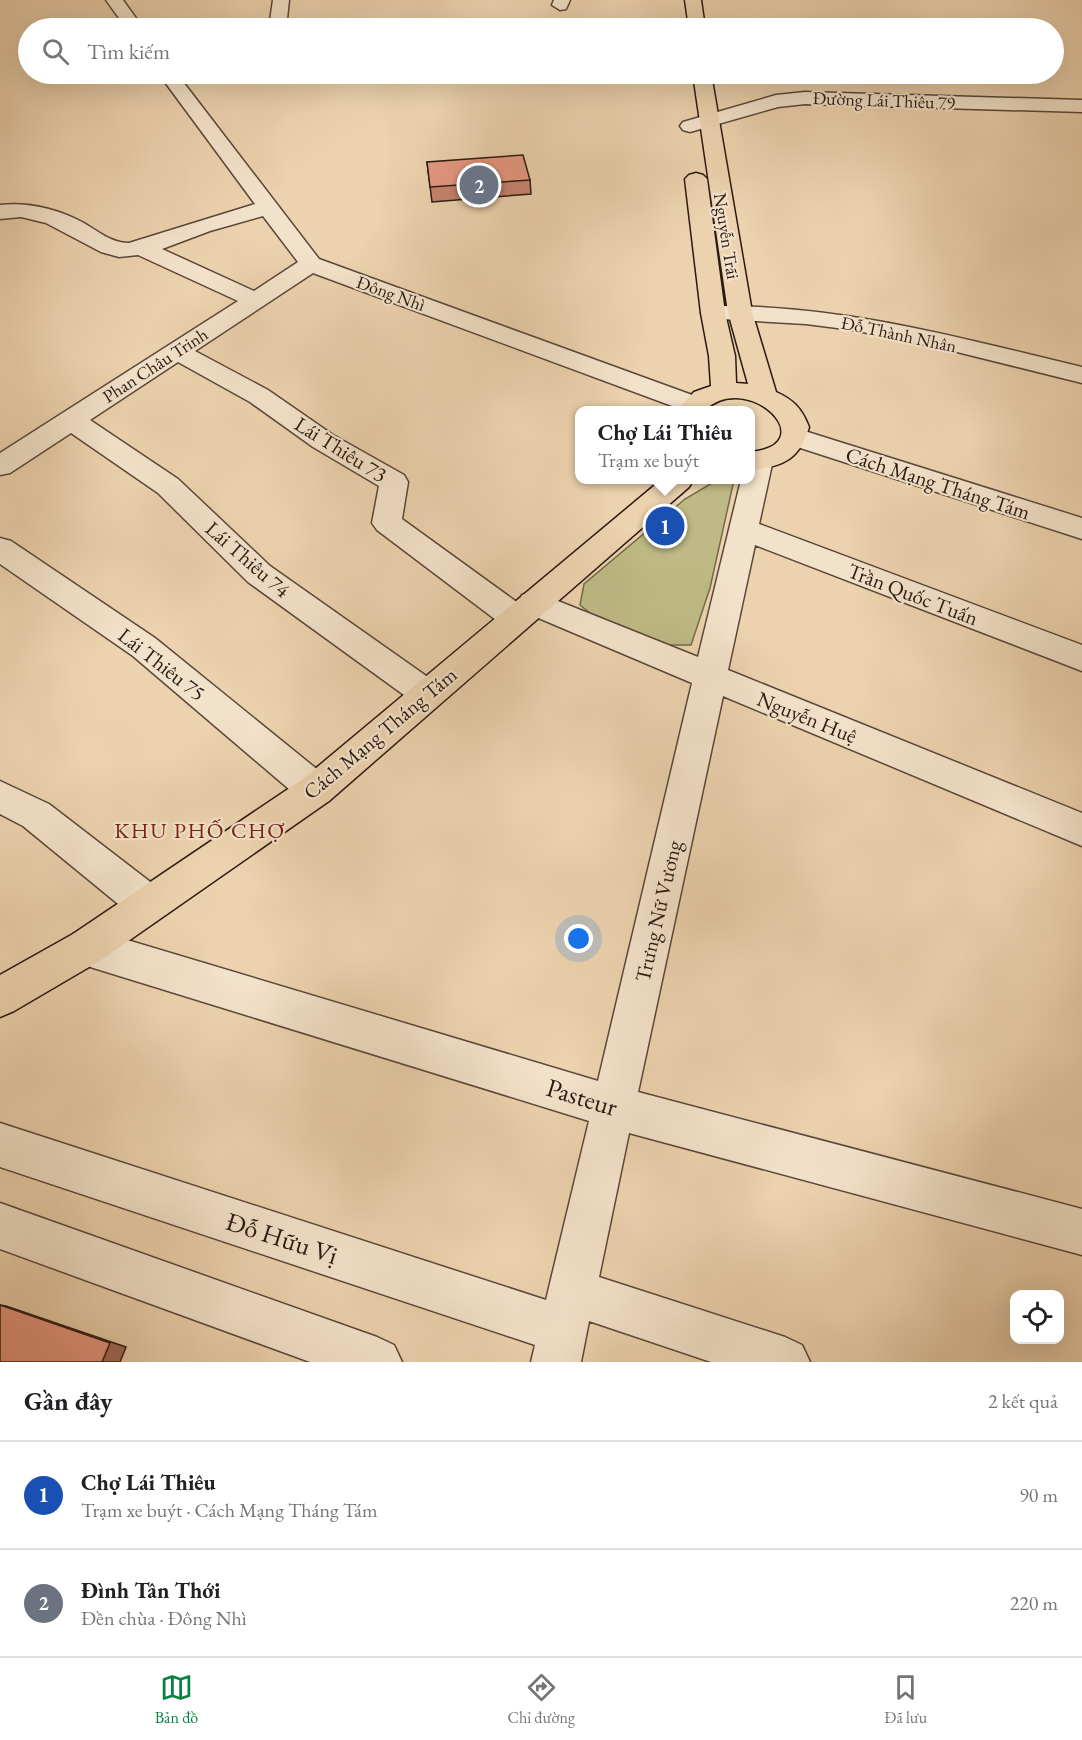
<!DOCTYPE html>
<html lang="vi">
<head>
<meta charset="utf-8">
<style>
  body { margin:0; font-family:"EB Garamond",serif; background:#f6f6f6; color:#202124 }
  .controls { position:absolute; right:18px; bottom:18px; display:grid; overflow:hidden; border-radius:12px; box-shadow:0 6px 24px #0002 }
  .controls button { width:54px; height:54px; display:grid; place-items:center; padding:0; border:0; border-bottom:2px solid #e0e0e0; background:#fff; color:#202124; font:30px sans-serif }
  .you { position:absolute; left:579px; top:939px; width:21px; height:21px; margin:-15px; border:4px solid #fff; border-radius:50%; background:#1a73e8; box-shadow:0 0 0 9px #1a73e833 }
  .badge { display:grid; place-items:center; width:39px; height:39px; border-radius:50%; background:#0b8043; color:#fff; font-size:20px; font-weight:700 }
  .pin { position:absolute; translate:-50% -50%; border:3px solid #fff; box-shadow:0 2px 6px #0006 }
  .popup { position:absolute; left:575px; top:406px; width:180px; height:78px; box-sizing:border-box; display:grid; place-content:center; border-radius:12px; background:#fff; filter:drop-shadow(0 2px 4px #0005); font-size:20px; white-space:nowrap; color:#757577 }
  .popup b { font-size:22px; color:#202124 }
  .popup::after { content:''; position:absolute; left:50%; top:100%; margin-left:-12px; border:12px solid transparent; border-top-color:#fff }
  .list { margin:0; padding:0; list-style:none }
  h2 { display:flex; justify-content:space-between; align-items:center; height:78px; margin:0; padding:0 24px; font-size:26px }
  h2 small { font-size:20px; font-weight:400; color:#757577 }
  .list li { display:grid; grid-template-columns:39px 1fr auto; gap:18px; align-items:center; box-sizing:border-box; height:108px; padding:0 24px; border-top:2px solid #e0e0e0 }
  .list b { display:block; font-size:22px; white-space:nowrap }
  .list p { margin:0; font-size:20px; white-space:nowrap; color:#757577 }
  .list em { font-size:20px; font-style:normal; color:#757577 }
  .icon { flex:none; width:33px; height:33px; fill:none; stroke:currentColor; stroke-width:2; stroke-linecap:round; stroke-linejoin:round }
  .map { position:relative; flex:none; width:1082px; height:1362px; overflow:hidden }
  .search { position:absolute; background:#fff; box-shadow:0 6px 24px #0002; left:18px; right:18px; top:18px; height:66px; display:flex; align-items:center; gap:15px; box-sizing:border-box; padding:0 21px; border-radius:33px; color:#757577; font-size:22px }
  .sheet { height:294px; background:#fff }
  nav { display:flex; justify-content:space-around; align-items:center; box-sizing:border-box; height:84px; border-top:2px solid #e0e0e0; background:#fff; font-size:16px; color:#757577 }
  nav a { display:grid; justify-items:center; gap:3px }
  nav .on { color:#0b8043 }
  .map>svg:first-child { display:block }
  .green { fill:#bfba85; stroke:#746a4c; stroke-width:1.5 }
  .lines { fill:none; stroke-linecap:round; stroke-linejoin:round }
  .minor-casing { stroke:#5a4739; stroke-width:3 }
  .major-casing { stroke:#2a1912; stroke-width:3 }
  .minor { fill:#f3e2ca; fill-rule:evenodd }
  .major { fill:#ecd2ae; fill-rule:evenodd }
  .wall { fill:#c7836f; stroke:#2a1912; stroke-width:1.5 }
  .shaded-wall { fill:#a26a5a; stroke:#2a1912; stroke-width:1.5 }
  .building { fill:#e79881; stroke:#2a1912; stroke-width:1.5 }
  .labels { text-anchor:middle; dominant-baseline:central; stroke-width:4.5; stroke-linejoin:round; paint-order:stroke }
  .far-street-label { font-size:18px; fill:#2a1912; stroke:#f3e2ca }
  .street-label { font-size:21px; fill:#2a1912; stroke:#f3e2ca }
  .neighbourhood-label { font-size:22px; letter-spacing:1.5px; fill:#7a1f14; stroke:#f3e2ca }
  .near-street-label { font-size:26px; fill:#2a1912; stroke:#f3e2ca }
</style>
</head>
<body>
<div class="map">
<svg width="1082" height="1362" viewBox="0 0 1082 1362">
  <rect width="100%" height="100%" fill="#ecd2ae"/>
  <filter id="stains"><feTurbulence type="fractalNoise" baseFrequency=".00333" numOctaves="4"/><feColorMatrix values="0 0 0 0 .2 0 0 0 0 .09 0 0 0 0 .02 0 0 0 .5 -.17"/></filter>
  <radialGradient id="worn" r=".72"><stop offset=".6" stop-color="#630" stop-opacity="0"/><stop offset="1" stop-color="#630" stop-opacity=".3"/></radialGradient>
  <!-- green -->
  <polygon class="green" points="717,480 734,480 710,588 691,645 667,645 590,613 580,605 584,584 685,499"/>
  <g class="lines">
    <!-- minor casing -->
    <g class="minor-casing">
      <g id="minor">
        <polygon points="106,0 123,0 143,28 126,28"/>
        <polygon points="273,0 289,0 286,28 269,28"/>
        <polygon points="554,0 570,0 566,9 560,10 552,5"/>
        <path d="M159,74h18l142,185 384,140 4,6 -3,5h-21l-370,-137 -118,78 73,39 65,45 71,40 4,7 -6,37 116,84 4,-8 11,-4 165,66 43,-177h9v-27l9,-2 10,2 4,7 -14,64 323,121v26l-327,-126 -27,125 354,143v33l-359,-150 -85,396 444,117v46l-453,-122 -30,144 186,60 17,8 8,17h-99l-122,-41 -8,41h-50l4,-17 -535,-178v-44l546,177 43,-179 -502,-155 -14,-6 -6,-13 6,-13 14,-6 511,153 94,-398 -163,-69 2,4 -5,8 -11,4 -11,-4 -127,-96 -5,-7 7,-37 -66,-39 -63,-45 -72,-40 -88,58 88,59 92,87 169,119 5,9 -5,9 -12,4 -12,-4 -167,-121 -90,-89 -87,-60 -61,40 -10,2v-22l238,-152 -100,-46 -19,2 -18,-5 -55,-29 -25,-6 -21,2v-14c28,-3 57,4 82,17 16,9 29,21 47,21l126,-39zM263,216l35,46 -44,29 -92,-42 48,-18z"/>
        <polygon points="805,92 1082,100 1082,112 805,104 778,107 690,132 683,130 680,126 683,122 776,95"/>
        <path d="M713,306c129,-1 244,31 369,61v16l-137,-34 -92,-19 -47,-6 -102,-6 -3,-5 3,-5z"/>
        <polygon points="795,428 1082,518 1082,539 785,443 781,437 785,431"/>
        <polygon points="0,538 11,541 155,638 329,779 334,790 329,801 316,805 303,801 133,656 0,564"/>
        <polygon points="0,781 49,804 162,891 167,904 162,917 148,922 134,917 23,826 0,814"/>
        <polygon points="0,1203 377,1337 394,1345 402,1362 310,1362 0,1249"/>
      </g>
    </g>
    <!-- major casing -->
    <g class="major-casing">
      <g id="major">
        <polygon points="685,0 701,0 705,28 689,28"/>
        <path d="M693,74h18l41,238 24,80c18,8 26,17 33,35 -9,32 -26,40 -59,43v-18c75,-7 -2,-83 -45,-42h-28l17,-18 17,-6 -2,-30 -8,-43 -16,-134 4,-4 7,-2 7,2 4,4 18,134 10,43 1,27 12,1 -20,-72z"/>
        <polygon points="661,480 693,480 689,487 329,801 101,960 14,1011 0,1017 0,975 73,934 303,779"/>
      </g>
    </g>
    <!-- minor -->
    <use href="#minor" class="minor"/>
    <!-- major -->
    <use href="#major" class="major"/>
  </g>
  <!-- wall -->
  <polygon class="wall" points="427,162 530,180 531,194 432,202"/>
  <!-- shaded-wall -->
  <polygon class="shaded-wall" points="0,1305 6,1306 126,1347 120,1362 102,1362"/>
  <!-- building -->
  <g class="building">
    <polygon points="523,155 530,180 430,187 427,162"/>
    <polygon points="0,1305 110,1343 102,1362 0,1362"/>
  </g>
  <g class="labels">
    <!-- far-street labels -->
    <g class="far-street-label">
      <text transform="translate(884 100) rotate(2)">Đường Lái Thiêu 79</text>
      <text transform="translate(727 236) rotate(81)">Nguyễn Trãi</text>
      <text transform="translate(391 293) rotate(20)">Đông Nhì</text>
      <text transform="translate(899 334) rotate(12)">Đỗ Thành Nhân</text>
      <text transform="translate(155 365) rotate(-33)">Phan Châu Trinh</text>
    </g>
    <!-- street labels -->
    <g class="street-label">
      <text transform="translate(341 449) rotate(32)">Lái Thiêu 73</text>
      <text transform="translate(938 483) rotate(18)">Cách Mạng Tháng Tám</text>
      <text transform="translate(248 559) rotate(41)">Lái Thiêu 74</text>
      <text transform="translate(913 594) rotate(21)">Trần Quốc Tuấn</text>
      <text transform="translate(162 664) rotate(38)">Lái Thiêu 75</text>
      <text transform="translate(807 717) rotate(22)">Nguyễn Huệ</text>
      <text transform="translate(380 733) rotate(-40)">Cách Mạng Tháng Tám</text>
      <text transform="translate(658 911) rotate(-77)">Trưng Nữ Vương</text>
    </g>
    <!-- neighbourhood labels -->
    <g class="neighbourhood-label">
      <text x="200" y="830">KHU PHỐ CHỢ</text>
    </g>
    <!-- near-street labels -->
    <g class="near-street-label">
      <text transform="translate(582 1097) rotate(17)">Pasteur</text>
      <text transform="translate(282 1238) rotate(18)">Đỗ Hữu Vị</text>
    </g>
  </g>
  <rect width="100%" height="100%" filter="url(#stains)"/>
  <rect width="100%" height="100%" fill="url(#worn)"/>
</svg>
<div class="controls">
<button><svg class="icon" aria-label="locate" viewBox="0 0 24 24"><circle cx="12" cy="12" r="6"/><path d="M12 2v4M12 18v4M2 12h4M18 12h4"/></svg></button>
</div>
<div class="you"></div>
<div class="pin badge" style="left:665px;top:526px;background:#1a4fb4">1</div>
<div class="popup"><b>Chợ Lái Thiêu</b>Trạm xe buýt</div>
<div class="pin badge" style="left:479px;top:185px;background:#6b7280">2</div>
<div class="search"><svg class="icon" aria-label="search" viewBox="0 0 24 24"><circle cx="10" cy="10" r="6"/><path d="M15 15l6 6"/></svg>Tìm kiếm</div>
</div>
<section class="sheet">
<h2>Gần đây<small>2 kết quả</small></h2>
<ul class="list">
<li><span class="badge" style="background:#1a4fb4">1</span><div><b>Chợ Lái Thiêu</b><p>Trạm xe buýt · Cách Mạng Tháng Tám</p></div><em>90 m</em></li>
<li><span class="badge" style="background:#6b7280">2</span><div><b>Đình Tân Thới</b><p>Đền chùa · Đông Nhì</p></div><em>220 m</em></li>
</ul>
</section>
<nav>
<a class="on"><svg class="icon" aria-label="map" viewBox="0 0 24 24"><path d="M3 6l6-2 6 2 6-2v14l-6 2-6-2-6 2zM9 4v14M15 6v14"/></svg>Bản đồ</a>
<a><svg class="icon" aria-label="directions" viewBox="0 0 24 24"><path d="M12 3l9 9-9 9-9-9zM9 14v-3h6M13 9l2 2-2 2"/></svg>Chỉ đường</a>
<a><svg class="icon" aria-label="saved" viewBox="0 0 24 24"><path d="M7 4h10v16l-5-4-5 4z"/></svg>Đã lưu</a>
</nav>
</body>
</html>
